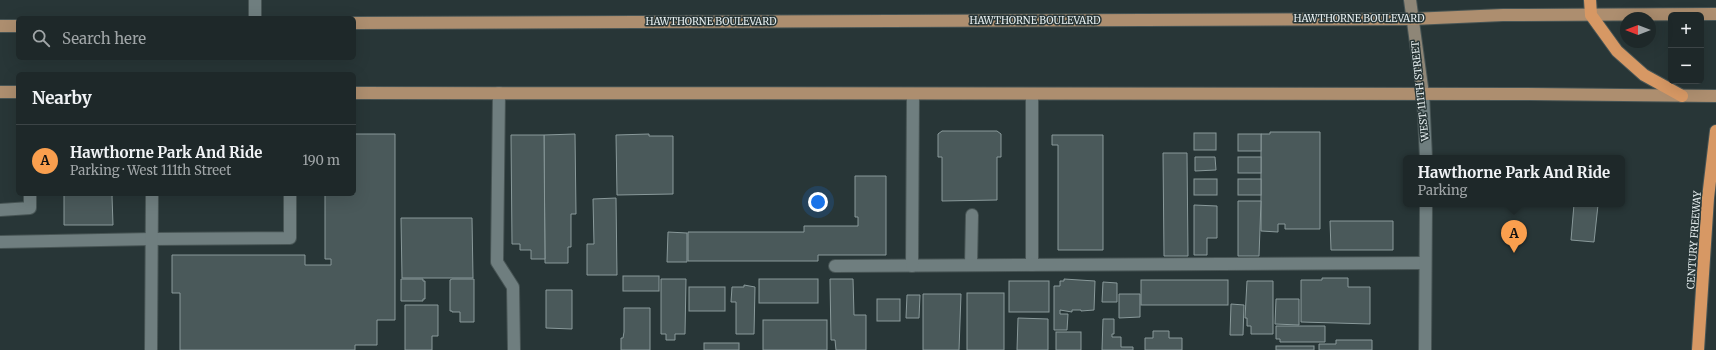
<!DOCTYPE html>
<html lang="en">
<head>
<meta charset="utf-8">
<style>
  body { margin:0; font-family:Merriweather,serif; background:#2b3435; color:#f1f3f6 }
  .controls { position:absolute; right:12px; top:12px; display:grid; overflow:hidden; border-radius:6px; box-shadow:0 4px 16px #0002 }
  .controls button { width:36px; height:36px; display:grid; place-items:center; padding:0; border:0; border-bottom:1px solid #3c4446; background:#1e2829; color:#f1f3f6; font:20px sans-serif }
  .compass { position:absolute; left:1620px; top:12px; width:36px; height:36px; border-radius:50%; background:#1e2829; box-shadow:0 4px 16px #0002; rotate:270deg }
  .you { position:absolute; left:818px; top:202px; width:14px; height:14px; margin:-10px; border:3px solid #fff; border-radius:50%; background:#1a73e8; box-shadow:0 0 0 6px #1a73e833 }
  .badge { display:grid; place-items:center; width:26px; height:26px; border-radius:50%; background:#fa9f4e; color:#111; font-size:13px; font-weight:700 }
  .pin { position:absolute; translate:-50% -33px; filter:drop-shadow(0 1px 2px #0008) }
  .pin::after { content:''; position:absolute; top:21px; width:14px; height:12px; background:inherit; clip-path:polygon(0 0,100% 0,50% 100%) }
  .popup { position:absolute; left:1403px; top:155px; width:222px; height:52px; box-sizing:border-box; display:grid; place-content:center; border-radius:6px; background:#1e2829; filter:drop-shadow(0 1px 3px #0005); font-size:13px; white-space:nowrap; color:#a1a6a8 }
  .popup b { font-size:15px; color:#f1f3f6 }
  .popup::after { content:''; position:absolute; left:50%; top:100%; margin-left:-8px; border:8px solid transparent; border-top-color:#1e2829 }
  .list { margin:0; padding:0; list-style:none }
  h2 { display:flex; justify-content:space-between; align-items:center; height:52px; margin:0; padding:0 16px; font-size:17px }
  h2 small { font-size:13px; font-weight:400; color:#a1a6a8 }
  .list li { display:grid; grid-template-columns:26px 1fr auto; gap:12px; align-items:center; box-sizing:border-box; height:72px; padding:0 16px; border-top:1px solid #3c4446 }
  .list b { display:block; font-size:15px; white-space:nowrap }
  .list p { margin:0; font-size:13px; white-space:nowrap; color:#a1a6a8 }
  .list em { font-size:13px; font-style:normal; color:#a1a6a8 }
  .icon { flex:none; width:22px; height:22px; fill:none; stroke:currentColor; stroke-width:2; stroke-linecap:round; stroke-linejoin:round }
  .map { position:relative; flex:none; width:1716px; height:350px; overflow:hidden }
  .search { position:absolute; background:#1e2829; box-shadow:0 4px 16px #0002; left:16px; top:16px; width:340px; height:44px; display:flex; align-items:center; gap:10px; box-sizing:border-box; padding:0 14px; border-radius:6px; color:#a1a6a8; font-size:15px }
  .panel { position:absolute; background:#1e2829; box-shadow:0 4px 16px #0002; left:16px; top:72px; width:340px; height:124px; border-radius:6px }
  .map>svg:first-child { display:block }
  .building { fill:#4a595a; stroke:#89999a }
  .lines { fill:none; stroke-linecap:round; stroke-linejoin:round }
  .lane-casing { stroke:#475454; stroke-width:14 }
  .street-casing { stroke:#475454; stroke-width:14 }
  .secondary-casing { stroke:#475454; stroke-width:14 }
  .primary-casing { stroke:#475454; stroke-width:14 }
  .highway-casing { stroke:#475454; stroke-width:14 }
  .lane { stroke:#6f7e7f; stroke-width:12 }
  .street { stroke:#6f7e7f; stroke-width:12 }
  .secondary { stroke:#8e8677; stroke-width:12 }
  .primary { stroke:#ad8e6f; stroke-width:12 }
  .highway { stroke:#d79864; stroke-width:12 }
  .labels { text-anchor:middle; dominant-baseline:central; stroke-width:3; stroke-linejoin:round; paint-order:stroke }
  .street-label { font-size:10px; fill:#e5edee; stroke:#283637 }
</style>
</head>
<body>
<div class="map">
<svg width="1716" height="350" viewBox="0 0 1716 350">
  <rect width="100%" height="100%" fill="#283637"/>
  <!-- building -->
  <g class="building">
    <polygon points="942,131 997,131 1001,134 1001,157 997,157 997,200 942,201 942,157 938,157 938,134"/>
    <polygon points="1270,132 1320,132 1320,229 1285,229 1285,224 1278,224 1278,232 1261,231 1261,134 1270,134"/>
    <rect x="1194" y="133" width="22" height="17"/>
    <polygon points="354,134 395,134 395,320 377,320 377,345 355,345 355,350 180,350 180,293 172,293 172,255 305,255 305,265 331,265 331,259 325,259 325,194 354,194"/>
    <polygon points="575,134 576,214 571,214 571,247 568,247 568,263 545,263 544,135"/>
    <polygon points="649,134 649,136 673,136 673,194 617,195 616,135"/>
    <rect x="1238" y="134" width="23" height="17"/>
    <polygon points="511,135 544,135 545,259 531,259 531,250 520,250 520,244 512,244"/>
    <polygon points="1052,135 1103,135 1103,250 1058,250 1058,145 1052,145"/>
    <polygon points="1163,153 1187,153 1188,256 1164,256"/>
    <polygon points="1195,157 1215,157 1216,170 1195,171"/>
    <rect x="1238" y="157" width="23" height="16"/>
    <polygon points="855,176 886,176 886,255 818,255 818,261 688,261 688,232 804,232 804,226 858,226 858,217 855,217"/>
    <rect x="1194" y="179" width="23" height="16"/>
    <rect x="1238" y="179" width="23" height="16"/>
    <polygon points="62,194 115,194 112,196 113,225 64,225 64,196"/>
    <polygon points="616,198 617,275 587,275 587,244 594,244 593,199"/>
    <polygon points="1238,201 1261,201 1259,256 1238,256"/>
    <polygon points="1574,204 1598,205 1594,242 1571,240"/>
    <polygon points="1194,205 1217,206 1217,238 1207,238 1207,255 1194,255"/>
    <polygon points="401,218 472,218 473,278 402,278"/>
    <polygon points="1330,221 1393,221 1393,250 1331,250"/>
    <polygon points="668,232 687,233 687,262 667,262"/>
    <rect x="623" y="276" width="36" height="15"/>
    <polygon points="1322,278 1348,278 1348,287 1370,287 1370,324 1301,322 1301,280 1322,280"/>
    <polygon points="401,279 423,279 423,281 425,281 425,299 423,299 423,301 401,301"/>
    <polygon points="452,279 474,279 474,322 460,322 460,312 452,312 452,311 450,311 450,280"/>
    <polygon points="661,279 686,279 685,334 675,334 675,340 666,340 666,334 661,334"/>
    <rect x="759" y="279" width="59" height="24"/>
    <polygon points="830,279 853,279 854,315 866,315 866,350 836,350 835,340 831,340"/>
    <polygon points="1064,279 1095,281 1094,310 1081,311 1081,310 1072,310 1072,312 1060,310 1060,314 1068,314 1067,330 1054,330 1054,286 1060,286 1060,281 1064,281"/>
    <rect x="1141" y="280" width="87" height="25"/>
    <rect x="1009" y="281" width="40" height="31"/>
    <polygon points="1247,281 1273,281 1273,334 1251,334 1251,326 1247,326 1247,318 1245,318"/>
    <polygon points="1103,282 1117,283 1117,302 1102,302"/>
    <polygon points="744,285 755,287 754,334 736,334 736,302 731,302 732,287 744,287"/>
    <rect x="689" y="287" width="36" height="24"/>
    <polygon points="546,290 572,290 572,329 546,328"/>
    <rect x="967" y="293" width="37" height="57"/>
    <polygon points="923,294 961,294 959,350 923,350"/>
    <polygon points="1119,294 1140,294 1140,317 1119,318"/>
    <polygon points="907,295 920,295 919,318 906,318"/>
    <rect x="877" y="299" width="23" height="22"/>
    <polygon points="1276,299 1299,299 1299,325 1275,324"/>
    <polygon points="1231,304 1244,305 1243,335 1230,335"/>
    <polygon points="405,305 438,305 438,336 432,336 432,350 405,350"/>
    <polygon points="624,308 650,308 650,350 621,350 621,338 623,338 624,332"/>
    <polygon points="1018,318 1048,319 1048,350 1017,350"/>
    <polygon points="1103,319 1114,319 1114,334 1112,334 1112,337 1121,337 1121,347 1133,347 1133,350 1102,350"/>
    <rect x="763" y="320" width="64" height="30"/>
    <polygon points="1276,326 1325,326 1325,342 1280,342 1280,339 1276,339"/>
    <polygon points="1153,331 1169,331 1169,338 1182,338 1182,350 1145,350 1145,338 1153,338"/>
    <rect x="1056" y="332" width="25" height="18"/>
    <polygon points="1336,340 1372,340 1372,350 1319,350 1319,344 1336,344"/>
    <rect x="704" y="343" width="35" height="7"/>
    <rect x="1276" y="346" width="38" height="4"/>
  </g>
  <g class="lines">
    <!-- lane casing -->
    <g class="lane-casing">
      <g id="lane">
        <polyline points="255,0 255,18"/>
        <polyline points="499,93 497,262 513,287 514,350"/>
        <polyline points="1032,94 1032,265"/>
        <polyline points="0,210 30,208 30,194"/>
        <polyline points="0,242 152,239 290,238 290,194"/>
        <polyline points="971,265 972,215"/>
        <polyline points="835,266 1425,263"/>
        <polyline points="912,266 913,94"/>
        <polyline points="151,350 152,194"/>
      </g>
    </g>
    <!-- street casing -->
    <g class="street-casing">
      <g id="street">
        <polyline points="1423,94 1426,158"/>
        <polyline points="1425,350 1426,204"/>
      </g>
    </g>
    <!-- secondary casing -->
    <g class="secondary-casing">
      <polyline id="secondary" points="1410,0 1423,94"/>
    </g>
    <!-- primary casing -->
    <g class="primary-casing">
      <g id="primary">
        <polyline points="354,23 1412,19 1503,15 1716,14"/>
        <polyline points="0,26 18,26"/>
        <polyline points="0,92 18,92"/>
        <polyline points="354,93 1529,94 1716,96"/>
      </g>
    </g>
    <!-- highway casing -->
    <g class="highway-casing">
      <g id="highway">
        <polyline points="1590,0 1591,15 1617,51 1644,75 1682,96"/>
        <polyline points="1698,350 1708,198 1716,131"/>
      </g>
    </g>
    <!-- lane -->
    <use href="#lane" class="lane"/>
    <!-- street -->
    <use href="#street" class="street"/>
    <!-- secondary -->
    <use href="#secondary" class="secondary"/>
    <!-- primary -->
    <use href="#primary" class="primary"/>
    <!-- highway -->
    <use href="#highway" class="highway"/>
  </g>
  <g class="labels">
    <!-- street labels -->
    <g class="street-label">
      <text x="1359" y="18">HAWTHORNE BOULEVARD</text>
      <text x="1035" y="20">HAWTHORNE BOULEVARD</text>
      <text x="711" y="21">HAWTHORNE BOULEVARD</text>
      <text transform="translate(1420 91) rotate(-96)">WEST 111TH STREET</text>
      <text transform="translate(1694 240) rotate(-86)">CENTURY FREEWAY</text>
    </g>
  </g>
</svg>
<div class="controls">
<button>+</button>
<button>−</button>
</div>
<svg class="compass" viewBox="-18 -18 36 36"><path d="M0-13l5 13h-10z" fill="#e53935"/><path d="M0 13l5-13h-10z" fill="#a1a6a8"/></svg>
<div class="you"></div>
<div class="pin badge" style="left:1514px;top:253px">A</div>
<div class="popup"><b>Hawthorne Park And Ride</b>Parking</div>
<div class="search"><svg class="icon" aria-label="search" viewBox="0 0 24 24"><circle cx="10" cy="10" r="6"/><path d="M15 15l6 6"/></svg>Search here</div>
<section class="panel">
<h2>Nearby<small></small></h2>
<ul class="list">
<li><span class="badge">A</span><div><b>Hawthorne Park And Ride</b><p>Parking · West 111th Street</p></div><em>190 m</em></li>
</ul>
</section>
</div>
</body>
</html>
